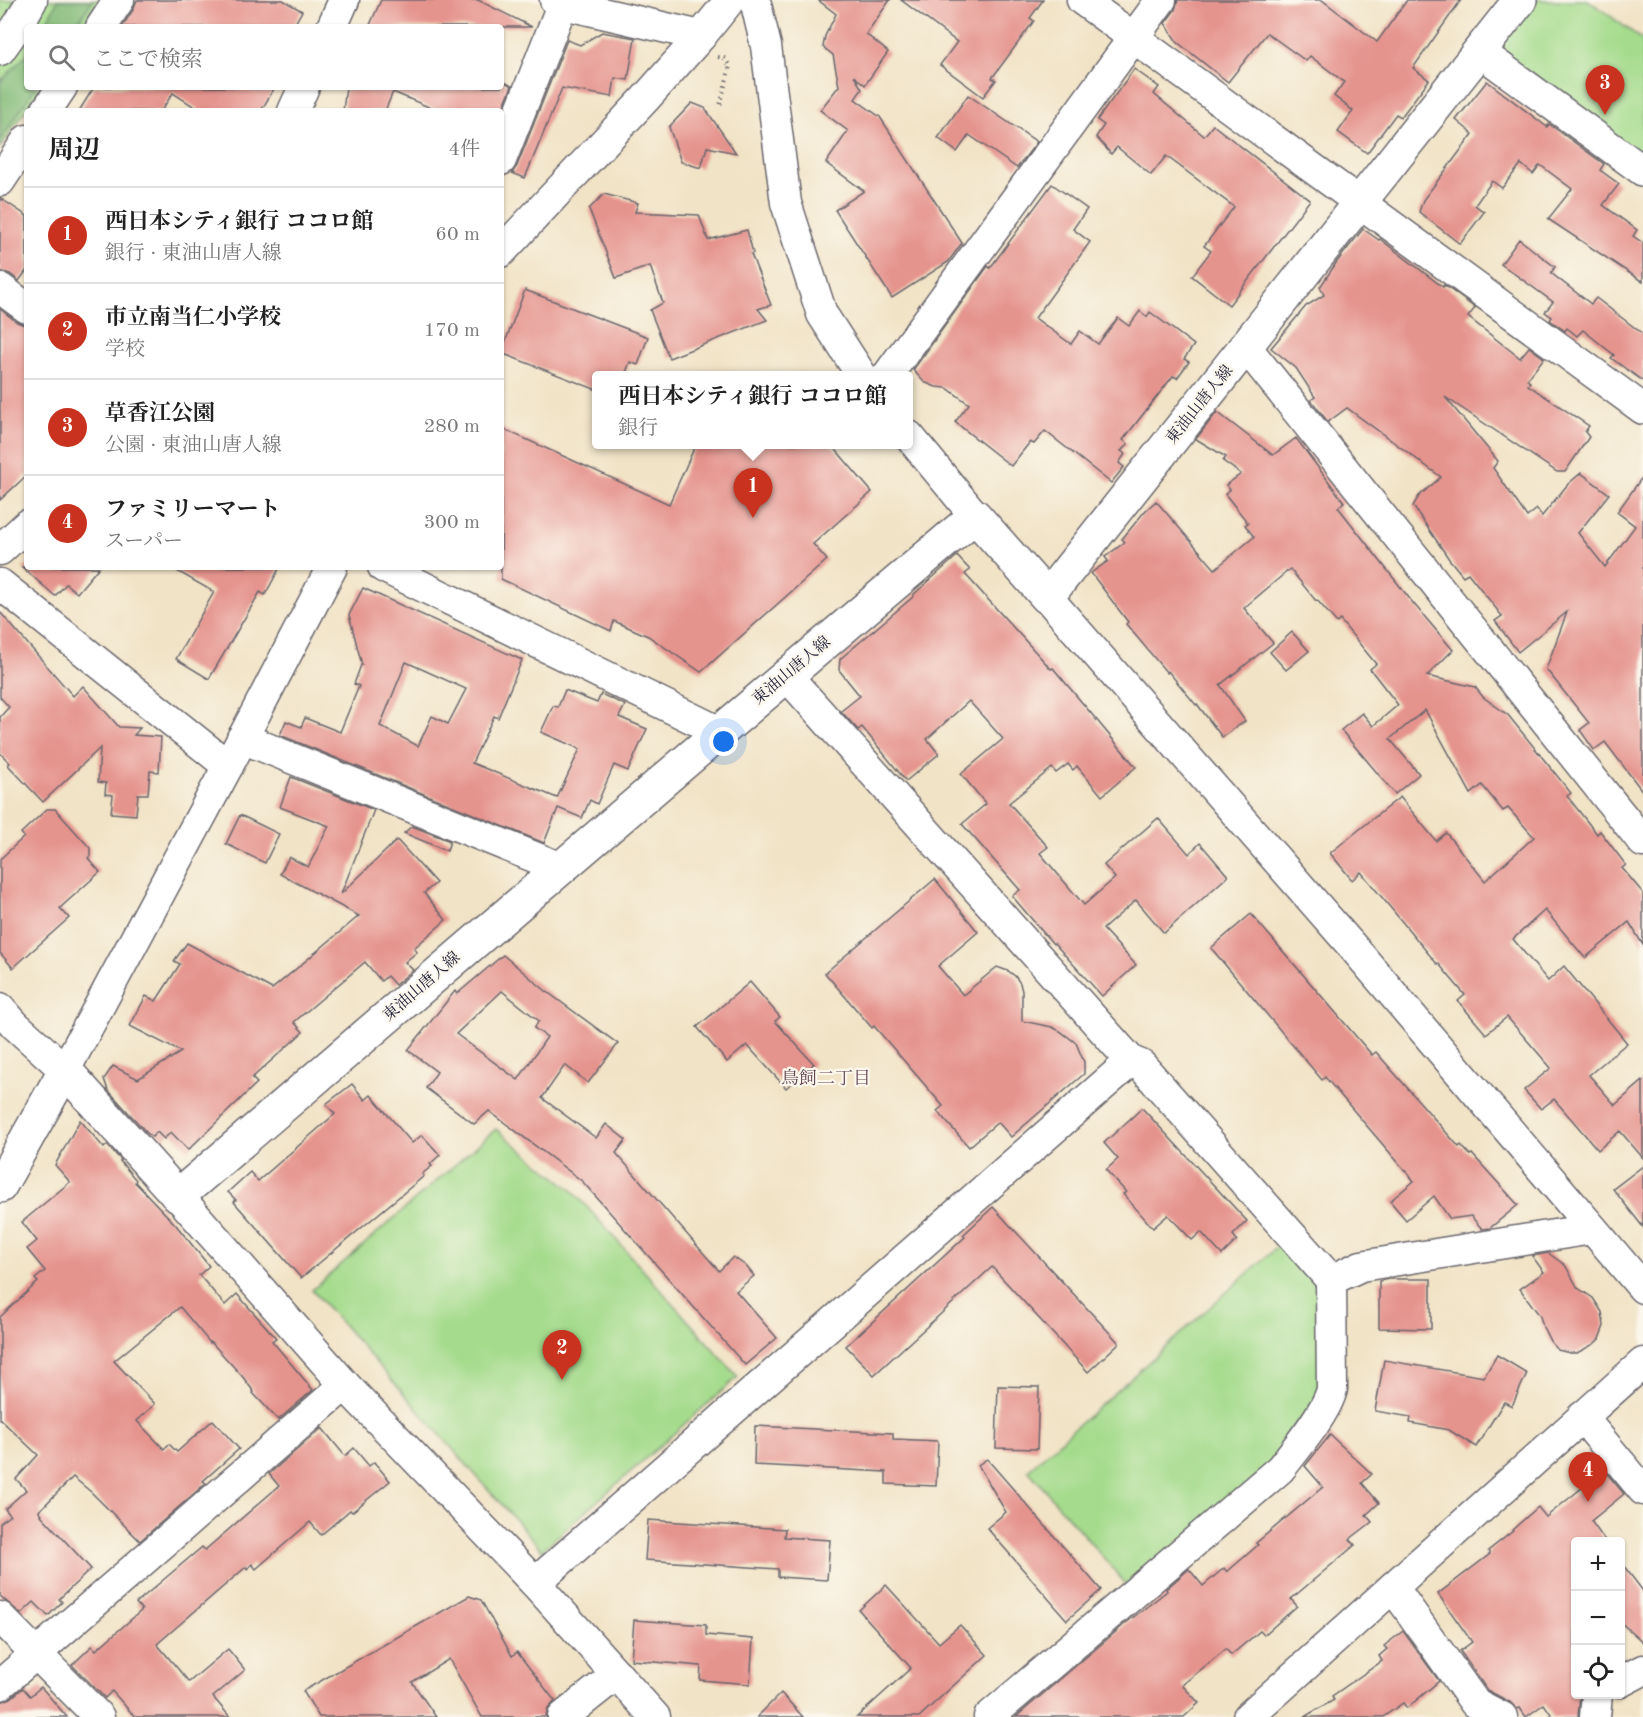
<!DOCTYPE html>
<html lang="ja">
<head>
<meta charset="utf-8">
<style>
  body { margin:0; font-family:"Old Standard TT","Noto Serif JP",serif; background:#f2f2f2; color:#222 }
  .controls { position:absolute; right:18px; bottom:18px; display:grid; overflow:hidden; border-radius:6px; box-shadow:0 2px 4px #0004 }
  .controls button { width:54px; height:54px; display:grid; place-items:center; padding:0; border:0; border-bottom:2px solid #e0e0e0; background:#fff; color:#222; font:30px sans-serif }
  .you { position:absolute; left:724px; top:742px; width:21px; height:21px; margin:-15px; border:4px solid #fff; border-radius:50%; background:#1a73e8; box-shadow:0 0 0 9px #1a73e833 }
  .badge { display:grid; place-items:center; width:39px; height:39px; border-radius:50%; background:#c8321e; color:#fff; font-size:20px; font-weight:700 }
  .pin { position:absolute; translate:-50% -50px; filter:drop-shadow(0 2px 3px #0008) }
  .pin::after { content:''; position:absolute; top:32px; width:21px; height:18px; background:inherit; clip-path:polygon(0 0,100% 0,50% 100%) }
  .popup { position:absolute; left:592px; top:371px; width:321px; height:78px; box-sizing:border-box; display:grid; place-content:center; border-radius:6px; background:#fff; filter:drop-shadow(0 2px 4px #0005); font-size:20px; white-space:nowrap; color:#767676 }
  .popup b { font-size:22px; color:#222 }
  .popup::after { content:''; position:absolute; left:50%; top:100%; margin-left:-12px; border:12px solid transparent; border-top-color:#fff }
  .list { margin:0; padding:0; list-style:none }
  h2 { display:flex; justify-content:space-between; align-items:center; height:78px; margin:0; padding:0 24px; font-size:26px }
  h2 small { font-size:20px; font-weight:400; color:#767676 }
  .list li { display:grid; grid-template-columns:39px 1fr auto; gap:18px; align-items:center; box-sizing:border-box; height:96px; padding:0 24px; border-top:2px solid #e0e0e0 }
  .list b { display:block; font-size:22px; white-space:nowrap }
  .list p { margin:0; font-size:20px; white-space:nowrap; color:#767676 }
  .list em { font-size:20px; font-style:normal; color:#767676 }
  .icon { flex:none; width:33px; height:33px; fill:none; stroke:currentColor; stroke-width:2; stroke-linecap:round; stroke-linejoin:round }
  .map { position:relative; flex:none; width:1643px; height:1717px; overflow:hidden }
  .search { position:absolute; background:#fff; box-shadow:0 2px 4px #0004; left:24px; top:24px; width:480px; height:66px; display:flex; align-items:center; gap:15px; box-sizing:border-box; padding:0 21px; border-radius:6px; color:#767676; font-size:22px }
  .panel { position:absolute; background:#fff; box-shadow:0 2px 4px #0004; left:24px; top:108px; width:480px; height:462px; border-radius:6px }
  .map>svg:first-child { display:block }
  .green { fill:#a4db8c; stroke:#637e64; stroke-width:1.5 }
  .forest { fill:#83bb78; stroke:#526e5a; stroke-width:1.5 }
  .building { fill:#e5938d; fill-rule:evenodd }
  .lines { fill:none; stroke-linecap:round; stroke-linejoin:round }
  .minor-casing { stroke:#6a666c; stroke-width:33 }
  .major-casing { stroke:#6a666c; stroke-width:36 }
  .path { stroke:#6a666c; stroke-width:4; stroke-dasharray:1.5 4.5; stroke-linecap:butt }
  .minor { stroke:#fff; stroke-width:30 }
  .major { stroke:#fff; stroke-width:33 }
  .labels { text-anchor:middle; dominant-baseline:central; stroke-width:4.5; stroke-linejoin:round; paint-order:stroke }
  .street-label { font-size:16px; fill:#22223b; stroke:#fbf7ec }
  .neighbourhood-label { font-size:18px; fill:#664a58; stroke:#fbf7ec }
</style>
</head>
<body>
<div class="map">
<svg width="1643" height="1717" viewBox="0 0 1643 1717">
  <rect width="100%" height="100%" fill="#fbf7ec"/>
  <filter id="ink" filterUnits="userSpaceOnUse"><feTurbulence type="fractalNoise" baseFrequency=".0167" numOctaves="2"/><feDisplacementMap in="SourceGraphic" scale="12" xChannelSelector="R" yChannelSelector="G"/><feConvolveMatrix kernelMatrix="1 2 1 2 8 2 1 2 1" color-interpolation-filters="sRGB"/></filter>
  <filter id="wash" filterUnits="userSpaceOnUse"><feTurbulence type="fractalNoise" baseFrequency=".008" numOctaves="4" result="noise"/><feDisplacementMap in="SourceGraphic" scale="24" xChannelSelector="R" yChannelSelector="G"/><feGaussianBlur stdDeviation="1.35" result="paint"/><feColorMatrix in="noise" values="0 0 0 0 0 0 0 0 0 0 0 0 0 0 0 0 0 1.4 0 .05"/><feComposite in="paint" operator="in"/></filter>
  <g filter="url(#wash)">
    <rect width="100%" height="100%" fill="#f1e3c6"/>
    <!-- green -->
    <g class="green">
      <polygon points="0,0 100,0 81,27 27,27 27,87 41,87 0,148"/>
      <polygon points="1534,0 1588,0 1643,40 1643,171 1491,60"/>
      <polygon points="496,1129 572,1190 738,1377 542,1550 312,1290"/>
      <polygon points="1285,1240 1323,1282 1324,1397 1287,1449 1130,1589 1028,1470"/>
    </g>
    <!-- forest -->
    <g class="forest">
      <polygon points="58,0 93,0 75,27 44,27"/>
      <polygon points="27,54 27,87 36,87 0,141 0,82"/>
    </g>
    <g id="blocks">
      <!-- building -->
      <g class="building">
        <polygon points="137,0 283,0 302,11 293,27 122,27 133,10"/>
        <polygon points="381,0 478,0 532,27 369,27"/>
        <polygon points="818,0 890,0 866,34 888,52 865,85 854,76 862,89 855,99 880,117 962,243 948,262 892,298 835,210 864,191 826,163 848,131 820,110 839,86 833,55 823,47 825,36 836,14"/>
        <polygon points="901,0 1043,0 1030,18 1034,21 992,78 996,80 983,97 940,65 957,42"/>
        <polygon points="1178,0 1322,0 1377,42 1407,0 1461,0 1413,68 1429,80 1401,117 1396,114 1367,153 1338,132 1353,111 1334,96 1344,82 1310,56 1306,61 1267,33 1228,82 1177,42 1165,23 1175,10"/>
        <polygon points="602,32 635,38 628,80 615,78 612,97 562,88 525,178 512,173 517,166 567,40 580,45"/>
        <polygon points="1134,69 1159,87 1154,94 1204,136 1213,125 1310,200 1229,305 1192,276 1211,251 1204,246 1234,207 1166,156 1151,175 1117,147 1111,154 1096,137 1104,125 1097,120"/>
        <polygon points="501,80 512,86 501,113 501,111 438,111 393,92 385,111 343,111 346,87 501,87"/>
        <polygon points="1487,81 1547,127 1549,124 1604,164 1600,170 1619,184 1603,205 1637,230 1633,236 1643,243 1643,282 1548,219 1572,189 1540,165 1533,174 1521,164 1502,188 1492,181 1475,205 1484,212 1460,244 1419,212 1423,200 1473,134 1456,120"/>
        <polygon points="94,87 275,87 261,111 201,111 173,93 161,111 79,111"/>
        <polygon points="968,95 1037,142 1017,168 969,135 957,152 938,138"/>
        <polygon points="692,103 705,108 736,153 707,147 701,168 681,162 669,127"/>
        <polygon points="1052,184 1087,209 1073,229 1090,242 1035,318 1071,344 1080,331 1098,344 1118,318 1129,326 1140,311 1147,317 1150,312 1194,345 1184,359 1189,362 1177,378 1173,376 1123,440 1128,444 1121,451 1125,454 1119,463 1124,467 1111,483 1045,431 1034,444 1030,442 1011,466 955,422 969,404 947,388 936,387 924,382 913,370 988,266 990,268"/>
        <polygon points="604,194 638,203 635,212 699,215 708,240 747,230 753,253 751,254 771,305 758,309 767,320 669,358 650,310 663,303 650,266 616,278 589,209"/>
        <polygon points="0,198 27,216 27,270 19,281 10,274 0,271"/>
        <polygon points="1363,229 1379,240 1380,239 1443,287 1444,285 1475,308 1468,317 1520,358 1529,347 1544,358 1527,380 1530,382 1528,385 1589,426 1585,432 1589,437 1565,472 1557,472 1445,397 1498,461 1493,468 1527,517 1537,509 1542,516 1568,484 1581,473 1609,494 1578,533 1605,567 1635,526 1617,512 1643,476 1643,792 1605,742 1594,750 1580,730 1589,723 1546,669 1567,612 1518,652 1495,621 1502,616 1468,573 1463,576 1449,559 1413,506 1419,496 1441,477 1347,408 1328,422 1311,400 1315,397 1296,368 1271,348 1306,306 1324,295 1320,287 1336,263"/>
        <polygon points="1519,239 1555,267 1551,273 1591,304 1596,298 1643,334 1643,381 1611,358 1614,355 1583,330 1577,336 1567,328 1565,331 1550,320 1552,317 1545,312 1553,302 1501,264"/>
        <polygon points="525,290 648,337 638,365 630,362 625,375 597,375 597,390 501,353"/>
        <polygon points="0,309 17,322 27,326 27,475 0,500"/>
        <polygon points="1217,412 1273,455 1296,438 1344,502 1338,507 1413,603 1453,650 1427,676 1475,687 1483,697 1508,715 1571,793 1567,796 1597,834 1600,831 1626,865 1622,868 1643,893 1643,945 1629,922 1585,958 1545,910 1513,939 1548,981 1564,966 1627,1043 1589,1075 1615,1105 1643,1081 1643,1158 1620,1131 1598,1150 1554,1099 1541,1109 1524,1090 1551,1068 1507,1017 1486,1034 1458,1001 1465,995 1438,963 1437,964 1361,872 1352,880 1330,853 1400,797 1436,841 1446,833 1485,881 1534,837 1508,808 1503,811 1482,785 1471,794 1425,710 1390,739 1419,774 1395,794 1341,730 1362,713 1373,726 1398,705 1370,669 1376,664 1340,620 1337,623 1317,600 1316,601 1290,569 1244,608 1273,643 1220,685 1245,721 1222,737 1197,704 1196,705 1168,671 1167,673 1126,624 1128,622 1091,573 1108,561 1105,557 1125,542 1122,539 1145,511 1156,501 1215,569 1254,537 1245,525 1248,523 1225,494 1230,490 1226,485 1241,474 1223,461 1226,457 1196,439"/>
        <polygon points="501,428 669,504 696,444 831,444 872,492 813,544 827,560 701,672 648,636 614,621 611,631 501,579"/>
        <polygon points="957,556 970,570 965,574 1051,669 1053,668 1136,767 1102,796 1077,766 1073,770 1068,764 1056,773 1052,768 1009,803 1048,847 1040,853 1084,905 1115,878 1104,865 1158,818 1189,854 1200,843 1228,876 1164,933 1136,900 1103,929 1136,965 1102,996 1054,943 1053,944 1012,896 1020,890 962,824 986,804 961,774 1003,739 969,701 927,739 939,754 906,781 862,727 858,730 841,711 860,696 839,670 840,659 914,596 913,595"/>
        <polygon points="22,567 99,567 77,593 66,584 55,596"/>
        <polygon points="170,567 280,567 265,595 260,592 209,679 176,659 214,592"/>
        <path d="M363,588l159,72 -24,58 -4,-2 -22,47 85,35 23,-49 -39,-17 12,-26 5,1 7,-17 32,13 4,-9 24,11 -6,12 28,12 -19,42 -14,-6 -17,39 -7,-4 -8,18 -24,-10 -14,35 -264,-108 6,-14 15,6 4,-9 35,14 19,-46 -5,-2 7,-19h1l-13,-50zM406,662l60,27 -18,35 -16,-8 -14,30 -38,-20z"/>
        <polygon points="0,612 73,696 83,686 119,727 140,728 134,735 161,737 159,772 150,771 148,794 138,794 136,815 111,813 113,795 105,794 106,783 98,782 100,748 43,802 8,765 10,763 0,753 0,717 9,707 0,697"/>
        <polygon points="1292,632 1309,651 1286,670 1270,652"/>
        <polygon points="291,777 374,810 341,894 397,840 436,883 424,893 446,920 414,948 417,952 405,962 413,970 395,985 387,976 381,981 365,962 294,1022 303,1032 252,1078 257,1083 188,1150 171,1132 164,1139 157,1132 152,1137 147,1133 108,1090 104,1079 113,1066 138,1079 181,1052 130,1026 146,996 156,1001 180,964 174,961 187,943 272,989 359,916 280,874 289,857 308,867 329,826 280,807"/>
        <polygon points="47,809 55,809 90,848 90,856 88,858 100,872 60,908 69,918 13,968 0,953 0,859 24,837 21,833"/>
        <polygon points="240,815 279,834 265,863 226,844"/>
        <polygon points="412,826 450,841 447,851 404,833"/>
        <polygon points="935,879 978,932 938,966 963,995 997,967 1008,971 1015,976 1020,983 1022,991 1022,1021 1052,1027 1060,1031 1076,1043 1084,1062 1084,1074 1011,1137 998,1122 969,1147 937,1111 943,1106 874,1026 872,1028 825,973"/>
        <polygon points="1251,914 1372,1055 1376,1052 1459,1147 1461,1145 1470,1155 1472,1154 1518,1205 1490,1228 1482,1229 1471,1216 1450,1219 1434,1196 1406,1220 1390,1201 1414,1181 1325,1077 1322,1080 1211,948"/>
        <path d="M503,955l43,36 72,53 -30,39 -23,-18 -23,33 54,40 10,-14 20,16 -10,13 103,118 14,-14 13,9 8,10 -18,15 41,47 -32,27 -163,-184 -93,-70 -15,13 -48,-36 11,-16 -29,-22 47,-59 2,3zM502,991l37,30 -5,7 13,9 -29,43 -62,-46z"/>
        <polygon points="750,982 780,1017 775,1021 814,1064 786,1088 747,1045 727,1062 697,1027"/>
        <polygon points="352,1084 365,1100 371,1095 412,1143 422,1135 440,1155 430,1164 432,1166 422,1174 424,1176 301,1278 234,1202 236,1200 228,1192 250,1172 258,1181 335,1114 326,1104"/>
        <polygon points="1142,1108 1247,1221 1233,1235 1237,1240 1222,1255 1201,1232 1192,1240 1168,1215 1153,1228 1123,1194 1126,1192 1106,1170 1118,1159 1104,1143"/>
        <polygon points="80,1120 104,1148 107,1145 121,1160 120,1161 136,1180 135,1182 176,1225 209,1266 199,1275 225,1305 237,1294 276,1338 272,1341 313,1390 278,1420 253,1393 254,1392 242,1376 211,1342 210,1343 180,1307 114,1361 155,1404 137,1421 164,1449 169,1444 177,1452 213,1420 239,1449 203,1481 206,1483 140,1541 91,1492 73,1477 39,1511 42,1514 41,1515 91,1569 59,1599 62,1602 48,1616 34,1602 21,1614 0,1596 0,1523 10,1515 5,1509 26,1490 16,1479 38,1455 0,1419 0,1317 38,1282 35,1279 45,1271 27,1249 37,1241 22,1222 70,1182 55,1165"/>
        <polygon points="1643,1166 1643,1227 1613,1189"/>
        <polygon points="993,1207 1119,1343 1088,1372 992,1267 874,1375 846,1346 965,1237 963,1235"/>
        <polygon points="1548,1253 1565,1265 1578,1288 1593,1298 1602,1312 1604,1326 1599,1339 1594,1344 1577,1353 1570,1353 1558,1350 1550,1341 1543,1327 1540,1316 1520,1289 1544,1272 1532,1256"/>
        <polygon points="1389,1279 1431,1279 1431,1329 1379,1328 1379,1281"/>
        <polygon points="1497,1355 1527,1373 1512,1406 1504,1402 1476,1447 1449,1430 1410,1423 1411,1417 1375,1411 1384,1360 1484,1377"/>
        <polygon points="998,1386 1039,1387 1037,1449 996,1448"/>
        <polygon points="755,1426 893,1433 893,1439 938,1441 936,1486 886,1484 886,1472 754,1465"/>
        <polygon points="322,1428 345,1456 354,1448 369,1466 374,1462 390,1481 352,1512 350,1510 321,1535 310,1522 256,1569 252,1564 247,1569 246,1567 157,1644 189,1682 228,1649 245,1670 213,1697 230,1717 135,1717 112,1691 105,1698 72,1665 92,1646 96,1650 142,1610 136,1603 202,1547 205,1550 279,1486 269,1474"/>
        <polygon points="1330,1435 1372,1474 1362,1483 1379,1503 1366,1515 1372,1522 1350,1539 1355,1545 1291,1599 1297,1606 1264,1635 1260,1631 1231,1655 1226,1649 1182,1685 1199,1703 1184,1717 1016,1717 1126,1623 1167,1591 1166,1589 1189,1569 1203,1586 1224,1568 1227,1572 1258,1545 1256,1543 1323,1487 1305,1466"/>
        <polygon points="987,1459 1101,1590 1067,1620 987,1528 1006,1512 978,1465"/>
        <polygon points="1604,1470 1624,1494 1591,1521 1606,1542 1575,1542 1575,1695 1580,1695 1578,1717 1553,1717 1544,1704 1526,1717 1520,1708 1517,1709 1510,1702 1487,1690 1460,1651 1472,1642 1438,1594 1490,1554 1488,1551 1513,1531 1512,1530 1538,1507 1546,1517"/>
        <polygon points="648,1520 785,1529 784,1537 830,1540 827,1580 778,1577 778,1569 645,1560"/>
        <polygon points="1620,1561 1643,1591 1643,1642 1620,1622"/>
        <polygon points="886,1585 939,1643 960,1625 987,1655 919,1717 857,1717 911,1668 859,1610"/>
        <polygon points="469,1596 481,1600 512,1656 517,1652 555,1701 547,1710 546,1717 482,1717 449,1659 412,1682 436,1717 319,1717 303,1691"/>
        <polygon points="634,1620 706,1625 706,1635 753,1639 750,1684 700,1680 701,1666 631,1660"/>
        <polygon points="1403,1631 1439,1681 1407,1708 1403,1703 1383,1717 1304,1717 1334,1700 1332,1696 1382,1661 1379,1656 1387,1649 1384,1646"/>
        <polygon points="41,1687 67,1717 0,1717 0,1702 11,1698 23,1688 30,1696"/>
        <polygon points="781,1693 803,1717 757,1717"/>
      </g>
    </g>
  </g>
  <g filter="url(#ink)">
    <use href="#blocks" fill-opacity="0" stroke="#6a666c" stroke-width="1.5"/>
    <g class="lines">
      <!-- minor casing -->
      <g class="minor-casing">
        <g id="minor">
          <polyline points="555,0 563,4 701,36"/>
          <polyline points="755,0 766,46 786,203 822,314 862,376"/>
          <polyline points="1082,0 1643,409"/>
          <polyline points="101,27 119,0"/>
          <polyline points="332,27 344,0"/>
          <polyline points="0,50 20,22 32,0"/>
          <polyline points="1479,53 1491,60 1643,171"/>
          <polyline points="46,111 62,87"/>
          <polyline points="293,111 304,87"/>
          <polyline points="501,160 564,0"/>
          <polyline points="0,181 27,140"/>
          <polyline points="501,252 645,99 701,36 730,0"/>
          <polyline points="0,288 27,308"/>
          <polyline points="1246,347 1643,842"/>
          <polyline points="887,376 1161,0"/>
          <polyline points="909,436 975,516"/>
          <polyline points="0,550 27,525"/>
          <polyline points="383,567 720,732"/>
          <polyline points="0,584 228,766"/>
          <polyline points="1047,597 1352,946 1643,1288"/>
          <polyline points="242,738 561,868"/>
          <polyline points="0,1008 15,1025 65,1070 228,766 332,567"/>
          <polyline points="1131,1061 1141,1065 1331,1280"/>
          <polyline points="178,1196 345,1385 535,1583 655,1717"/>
          <polyline points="1582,1417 1643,1490"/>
          <polyline points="535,1583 1131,1061 787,676"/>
          <polyline points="1393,1587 1475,1703 1502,1717"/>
          <polyline points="0,1617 99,1717"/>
          <polyline points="1620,1682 1643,1670"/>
          <polyline points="0,1685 345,1385"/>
          <polyline points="563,1717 617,1674"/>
          <path d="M989,1717l291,-248c15,-19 47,-57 52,-80l-1,-109 30,-14 231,-37"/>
          <polyline points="1248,1717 1643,1363"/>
          <polyline points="1595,1717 1597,1694"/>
        </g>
      </g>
      <!-- major casing -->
      <g class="major-casing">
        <polyline id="major" points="0,1186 65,1070 178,1196 720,732 975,516 1047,597 1520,0"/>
      </g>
      <!-- path -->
      <polyline class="path" points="718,57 724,58 730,66 720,106"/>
      <!-- minor -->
      <use href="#minor" class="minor"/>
      <!-- major -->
      <use href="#major" class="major"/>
    </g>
  </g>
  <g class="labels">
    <!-- street labels -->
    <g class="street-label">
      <text transform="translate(1200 405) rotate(-51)">東油山唐人線</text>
      <text transform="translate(792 671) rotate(-40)">東油山唐人線</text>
      <text transform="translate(422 987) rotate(-41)">東油山唐人線</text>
    </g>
    <!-- neighbourhood labels -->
    <g class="neighbourhood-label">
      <text x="826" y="1079">鳥飼二丁目</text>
    </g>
  </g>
</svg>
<div class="controls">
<button>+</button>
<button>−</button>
<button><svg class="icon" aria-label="locate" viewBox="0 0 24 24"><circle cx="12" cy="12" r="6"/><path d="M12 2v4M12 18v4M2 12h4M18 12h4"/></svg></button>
</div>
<div class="you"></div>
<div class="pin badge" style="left:753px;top:518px">1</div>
<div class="popup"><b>西日本シティ銀行 ココロ館</b>銀行</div>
<div class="pin badge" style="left:562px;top:1380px">2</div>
<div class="pin badge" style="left:1605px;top:115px">3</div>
<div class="pin badge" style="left:1588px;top:1502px">4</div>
<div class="search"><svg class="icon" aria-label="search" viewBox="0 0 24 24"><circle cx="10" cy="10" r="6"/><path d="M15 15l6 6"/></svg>ここで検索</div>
<section class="panel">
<h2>周辺<small>4件</small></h2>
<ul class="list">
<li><span class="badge">1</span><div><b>西日本シティ銀行 ココロ館</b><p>銀行 · 東油山唐人線</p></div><em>60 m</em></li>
<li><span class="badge">2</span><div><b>市立南当仁小学校</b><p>学校</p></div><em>170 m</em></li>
<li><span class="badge">3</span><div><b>草香江公園</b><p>公園 · 東油山唐人線</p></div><em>280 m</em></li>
<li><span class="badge">4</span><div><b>ファミリーマート</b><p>スーパー</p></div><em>300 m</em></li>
</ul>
</section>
</div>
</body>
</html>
